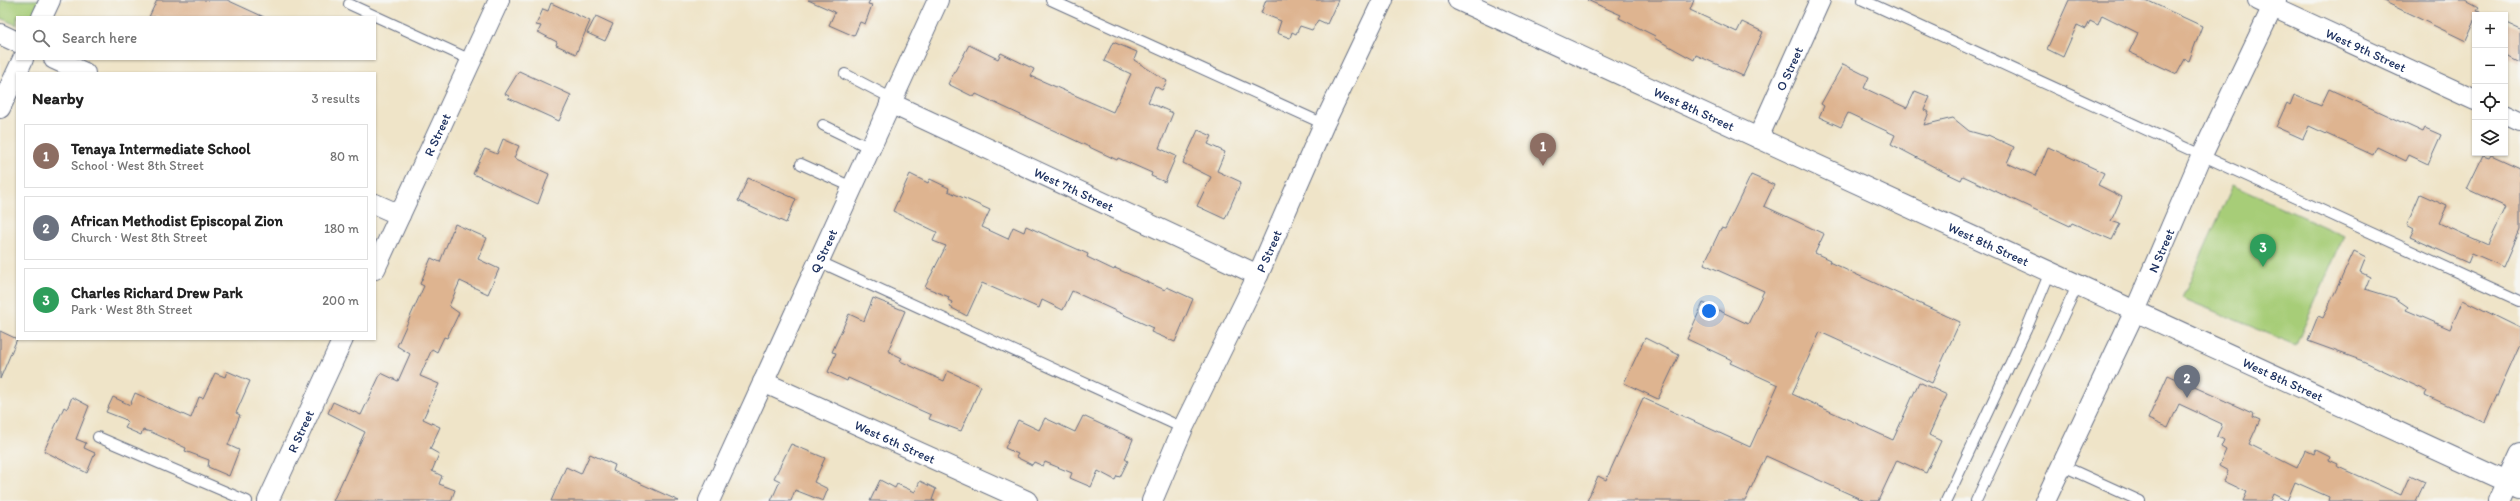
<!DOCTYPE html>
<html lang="en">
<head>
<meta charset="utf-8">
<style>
  body { margin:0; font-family:Itim,sans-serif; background:#f2f2f2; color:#222 }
  .controls { position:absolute; right:12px; top:12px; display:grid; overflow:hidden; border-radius:0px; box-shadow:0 1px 3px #0004 }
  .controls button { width:36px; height:36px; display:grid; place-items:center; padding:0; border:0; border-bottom:1px solid #e0e0e0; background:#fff; color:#222; font:20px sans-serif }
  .you { position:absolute; left:1709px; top:311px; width:14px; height:14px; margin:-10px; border:3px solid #fff; border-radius:50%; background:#1a73e8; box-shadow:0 0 0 6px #1a73e833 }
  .badge { display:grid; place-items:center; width:26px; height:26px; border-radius:50%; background:#b45309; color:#fff; font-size:13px; font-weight:700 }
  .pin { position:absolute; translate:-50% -33px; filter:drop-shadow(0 1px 2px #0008) }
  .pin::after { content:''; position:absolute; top:21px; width:14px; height:12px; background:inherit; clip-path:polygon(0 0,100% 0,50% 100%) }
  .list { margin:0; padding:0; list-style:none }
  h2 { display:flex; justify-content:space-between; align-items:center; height:52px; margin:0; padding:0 16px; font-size:17px }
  h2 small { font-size:13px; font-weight:400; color:#767676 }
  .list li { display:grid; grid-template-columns:26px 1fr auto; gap:12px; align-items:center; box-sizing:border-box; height:64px; margin:0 8px 8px; padding:0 8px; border:1px solid #e0e0e0; border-radius:0px }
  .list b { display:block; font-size:15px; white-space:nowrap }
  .list p { margin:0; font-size:13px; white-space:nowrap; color:#767676 }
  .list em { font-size:13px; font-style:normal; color:#767676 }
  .icon { flex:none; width:22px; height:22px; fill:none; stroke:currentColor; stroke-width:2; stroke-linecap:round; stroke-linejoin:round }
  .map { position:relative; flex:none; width:2520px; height:501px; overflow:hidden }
  .search { position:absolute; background:#fff; box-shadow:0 1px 3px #0004; left:16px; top:16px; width:360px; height:44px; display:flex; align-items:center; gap:10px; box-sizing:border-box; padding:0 14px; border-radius:0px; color:#767676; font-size:15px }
  .panel { position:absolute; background:#fff; box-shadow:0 1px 3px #0004; left:16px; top:72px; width:360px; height:268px; border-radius:0px }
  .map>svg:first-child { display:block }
  .green { fill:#a7cd78; stroke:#617e6b }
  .building { fill:#deb490 }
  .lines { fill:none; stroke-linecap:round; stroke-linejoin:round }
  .service-casing { stroke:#656e83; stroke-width:12 }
  .minor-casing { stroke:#656e83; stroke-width:22 }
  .tertiary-casing { stroke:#656e83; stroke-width:24 }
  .service { stroke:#fff; stroke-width:10 }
  .minor { stroke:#fff; stroke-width:20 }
  .tertiary { stroke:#fff; stroke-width:22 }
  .labels { text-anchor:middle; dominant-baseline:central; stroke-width:3.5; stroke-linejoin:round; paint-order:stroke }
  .street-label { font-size:13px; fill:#1b2f5e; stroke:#f6f6f2 }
</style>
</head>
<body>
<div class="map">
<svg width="2520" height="501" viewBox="0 0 2520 501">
  <rect width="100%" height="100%" fill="#f6f6f2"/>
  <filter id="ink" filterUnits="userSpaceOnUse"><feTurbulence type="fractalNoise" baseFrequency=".025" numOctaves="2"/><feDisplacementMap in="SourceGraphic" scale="8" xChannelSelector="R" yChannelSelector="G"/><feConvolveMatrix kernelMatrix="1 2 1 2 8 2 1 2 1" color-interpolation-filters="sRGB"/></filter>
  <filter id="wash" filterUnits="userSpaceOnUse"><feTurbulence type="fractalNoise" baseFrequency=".012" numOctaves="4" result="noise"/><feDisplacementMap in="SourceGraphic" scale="16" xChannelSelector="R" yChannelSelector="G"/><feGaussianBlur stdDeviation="0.9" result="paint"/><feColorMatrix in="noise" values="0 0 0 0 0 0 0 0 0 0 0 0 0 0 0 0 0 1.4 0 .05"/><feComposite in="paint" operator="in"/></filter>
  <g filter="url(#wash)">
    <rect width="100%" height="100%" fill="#efe4c8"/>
    <!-- green -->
    <g class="green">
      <polygon points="0,0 42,0 34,17 17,17 17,25 0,18"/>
      <polygon points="2233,185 2344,236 2296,345 2182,298"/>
    </g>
    <g id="blocks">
      <!-- building -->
      <g class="building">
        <polygon points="157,0 227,0 264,17 149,17"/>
        <polygon points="808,0 870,0 868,4 872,5 865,24 860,22 854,36 829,25 835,12"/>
        <polygon points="1266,0 1338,0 1327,24 1318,20 1312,30 1300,26 1296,34 1292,32 1290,38 1277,33 1281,21 1261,13"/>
        <polygon points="1587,0 1694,0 1690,10 1737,32 1742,22 1763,32 1743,76 1696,55 1694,60 1654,38 1655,36 1619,18 1621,15"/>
        <polygon points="2069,0 2146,0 2202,26 2189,61 2185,59 2177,74 2129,52 2138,33 2102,15 2098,25 2090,21 2086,29 2077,25 2063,57 2047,49"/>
        <polygon points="2381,0 2466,0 2479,7 2477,10 2480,11 2478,15 2475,15 2475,21 2466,41"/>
        <polygon points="551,3 590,21 576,54 556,45 557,42 538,32 541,26 536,25 543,9 548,11"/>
        <polygon points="596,16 613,24 605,41 587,33"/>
        <polygon points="2505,22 2520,29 2520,63 2505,55"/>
        <polygon points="1113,42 1137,52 1134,60 1167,81 1162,90 1155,86 1148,102 1173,113 1159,148 1176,156 1165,182 1151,176 1152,173 1118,158 1117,160 976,94 974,97 948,84 969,45 998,59 1001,53 1034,69 1031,76 1113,112 1131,74 1104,61"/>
        <polygon points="1843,64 1869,77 1864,88 1907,108 1915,91 1930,97 1924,110 1929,112 1924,125 1953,118 1969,131 1987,136 1988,135 2014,147 2007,163 2036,176 2048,147 2104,173 2098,185 2122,197 2111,221 2120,224 2112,240 2072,223 2070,226 1963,176 1961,180 1942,171 1891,144 1895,135 1848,113 1841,127 1819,117 1824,106 1821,104"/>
        <polygon points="519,71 571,95 559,121 508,98 509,96 505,94"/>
        <polygon points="2329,89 2423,132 2425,128 2441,135 2428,164 2409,155 2406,161 2377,147 2373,155 2309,126 2303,139 2276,127 2287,103 2290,105 2294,95 2321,106"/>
        <polygon points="1198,130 1212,136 1208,144 1225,152 1217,171 1241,182 1225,219 1197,206 1211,177 1183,163"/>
        <polygon points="503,139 519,146 514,158 549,174 538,204 473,174 485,149 497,154"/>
        <polygon points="2491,155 2520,168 2520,230 2504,267 2472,253 2468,263 2410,237 2414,229 2407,225 2420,194 2447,206 2439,223 2488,245 2506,207 2467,189 2483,156 2489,158"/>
        <polygon points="910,174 928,183 930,179 949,188 948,191 990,210 982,227 1008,239 1013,227 1024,232 1026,226 1088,254 1087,257 1114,270 1115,268 1165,290 1167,287 1193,299 1175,342 1151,332 1153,328 1072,291 1063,310 1042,300 1039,308 982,283 967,316 950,307 952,302 948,300 949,297 925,287 946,246 933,241 937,232 893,211"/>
        <polygon points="1751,175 1774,185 1764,206 1824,234 1815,253 1830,260 1829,262 1960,322 1932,383 1820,332 1792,394 1893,440 1919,382 1947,395 1929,435 1941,441 1926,473 1897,460 1878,501 1865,501 1766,456 1745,501 1587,501 1598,476 1606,480 1643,398 1750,447 1778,385 1730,363 1732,360 1687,339 1703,303 1748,324 1764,291 1704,264 1721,228 1725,229"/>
        <polygon points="748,178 796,199 786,223 738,201"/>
        <polygon points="455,224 487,238 478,259 499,269 488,294 460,281 449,306 459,313 447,338 444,337 437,352 432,349 420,376 439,384 423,419 440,427 430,449 439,454 432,471 442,476 439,484 455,490 451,501 333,501 365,432 328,413 333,402 361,415 381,373 398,381 410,354 397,346 424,286 420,284 431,258 440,262"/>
        <polygon points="2354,251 2366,257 2360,272 2370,277 2365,289 2395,298 2408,307 2406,310 2450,329 2463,300 2520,328 2520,344 2485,422 2425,395 2427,391 2363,361 2308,341 2318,316 2323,318"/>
        <polygon points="873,298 905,311 888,351 902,358 900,361 944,381 948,371 981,386 961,431 929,419 931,415 848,378 847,381 828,372 836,353 832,352 849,314 864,321"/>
        <polygon points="0,331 17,339 0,379"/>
        <polygon points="1645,338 1679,355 1658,399 1624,383"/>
        <polygon points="227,371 250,381 236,413 240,415 228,445 239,450 229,476 208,467 209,460 185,451 186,448 169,440 151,432 143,430 141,435 125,428 128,423 124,419 106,412 113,397 130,405 135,393 191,418 199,397 203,398 215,373 225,377"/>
        <polygon points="2168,375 2254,414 2253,417 2260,420 2249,444 2297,468 2305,450 2314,454 2316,450 2330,457 2329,460 2338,464 2337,466 2401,495 2410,475 2425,482 2416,501 2328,501 2329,497 2295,482 2287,501 2273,494 2270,501 2243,501 2247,492 2224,481 2228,471 2219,466 2226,450 2221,447 2224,440 2217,436 2222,424 2179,404 2168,428 2148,419"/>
        <polygon points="72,397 89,406 76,439 86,443 84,448 95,453 87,473 44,451 64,407 67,409"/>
        <polygon points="1083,416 1133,439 1125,459 1128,461 1120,477 1117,476 1115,480 1098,471 1091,487 1070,478 1072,473 1045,462 1043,466 1034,462 1032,465 1016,457 1018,454 1005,448 1018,420 1039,430 1045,418 1075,432"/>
        <polygon points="791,444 825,458 814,482 828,489 823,501 795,490 791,501 771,501 780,481 774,478"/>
        <polygon points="590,454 615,465 613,471 679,501 551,501 566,467 581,474"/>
        <polygon points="880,480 895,488 897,484 915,492 920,481 936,489 932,500 935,501 870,501"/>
      </g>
    </g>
  </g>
  <g filter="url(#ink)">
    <use href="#blocks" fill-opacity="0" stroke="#656e83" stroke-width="1"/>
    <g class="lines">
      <!-- service casing -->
      <g class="service-casing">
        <g id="service">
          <polyline points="1051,0 1324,124"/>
          <polyline points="1863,0 2520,301"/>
          <polyline points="349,4 471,60"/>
          <polyline points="845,74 893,99"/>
          <polyline points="823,125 870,148"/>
          <polyline points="801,164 852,187"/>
          <polyline points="818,261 1183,428"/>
          <polyline points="98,437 247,501"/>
          <polyline points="2061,465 2140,501"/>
          <polyline points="1946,501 2026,330 2050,272"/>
          <polyline points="1976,501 2078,284"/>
        </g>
      </g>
      <!-- minor casing -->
      <g class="minor-casing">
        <g id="minor">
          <path id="s1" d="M1458,0l1062,488"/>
          <path id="s2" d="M2258,0l217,100"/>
          <polyline points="42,17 50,0"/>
          <polyline points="0,34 17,42"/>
          <polyline points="54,59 85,73"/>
          <path id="s3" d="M890,103l368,172"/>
          <polyline points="0,108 23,59"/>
          <polyline points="2505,114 2520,121"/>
          <path id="s4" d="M1758,138l62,-138"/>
          <polyline points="375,204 400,215"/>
          <path id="s5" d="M375,269l124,-269"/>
          <path id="s6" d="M763,382l264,119"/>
          <path id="s7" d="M268,501l75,-162"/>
          <path id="s8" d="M709,501l229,-501"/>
          <path id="s9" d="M1152,501l31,-73 75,-153 66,-151 59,-124"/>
          <path id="s10" d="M2045,501l90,-190 67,-156 74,-155"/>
        </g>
      </g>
      <!-- tertiary casing -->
      <g class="tertiary-casing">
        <polyline id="tertiary" points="2499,501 2520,455"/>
      </g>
      <!-- service -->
      <use href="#service" class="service"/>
      <!-- minor -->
      <use href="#minor" class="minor"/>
      <!-- tertiary -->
      <use href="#tertiary" class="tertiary"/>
    </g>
  </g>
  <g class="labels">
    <!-- street labels -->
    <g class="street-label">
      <text stroke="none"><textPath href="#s2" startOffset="119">West 9th Street</textPath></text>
      <text stroke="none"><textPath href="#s4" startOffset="76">O Street</textPath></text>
      <text stroke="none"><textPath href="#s1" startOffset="260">West 8th Street</textPath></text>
      <text stroke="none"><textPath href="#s5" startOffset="148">R Street</textPath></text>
      <text stroke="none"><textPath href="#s3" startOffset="203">West 7th Street</textPath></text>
      <text stroke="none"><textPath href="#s1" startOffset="584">West 8th Street</textPath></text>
      <text stroke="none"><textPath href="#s8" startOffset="275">Q Street</textPath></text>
      <text stroke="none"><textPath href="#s9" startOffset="276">P Street</textPath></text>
      <text stroke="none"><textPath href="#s10" startOffset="276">N Street</textPath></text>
      <text stroke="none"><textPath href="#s1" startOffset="908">West 8th Street</textPath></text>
      <text stroke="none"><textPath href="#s7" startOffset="77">R Street</textPath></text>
      <text stroke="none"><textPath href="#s6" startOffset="145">West 6th Street</textPath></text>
    </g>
  </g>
</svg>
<div class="controls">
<button>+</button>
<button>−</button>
<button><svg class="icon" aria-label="locate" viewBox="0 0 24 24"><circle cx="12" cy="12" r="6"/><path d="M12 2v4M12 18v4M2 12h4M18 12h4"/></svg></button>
<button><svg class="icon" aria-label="layers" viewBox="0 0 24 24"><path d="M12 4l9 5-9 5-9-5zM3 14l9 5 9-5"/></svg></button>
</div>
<div class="you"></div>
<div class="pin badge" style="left:1543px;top:166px;background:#8d6e63">1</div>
<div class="pin badge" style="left:2187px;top:398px;background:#6b7280">2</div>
<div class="pin badge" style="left:2263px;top:267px;background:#2e9e5b">3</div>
<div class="search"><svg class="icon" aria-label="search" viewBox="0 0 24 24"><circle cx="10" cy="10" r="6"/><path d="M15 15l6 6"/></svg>Search here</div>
<section class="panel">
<h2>Nearby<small>3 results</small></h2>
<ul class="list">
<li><span class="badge" style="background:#8d6e63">1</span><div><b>Tenaya Intermediate School</b><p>School · West 8th Street</p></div><em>80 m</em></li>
<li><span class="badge" style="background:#6b7280">2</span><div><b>African Methodist Episcopal Zion</b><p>Church · West 8th Street</p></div><em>180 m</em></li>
<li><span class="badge" style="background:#2e9e5b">3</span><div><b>Charles Richard Drew Park</b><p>Park · West 8th Street</p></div><em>200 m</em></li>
</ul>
</section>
</div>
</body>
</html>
